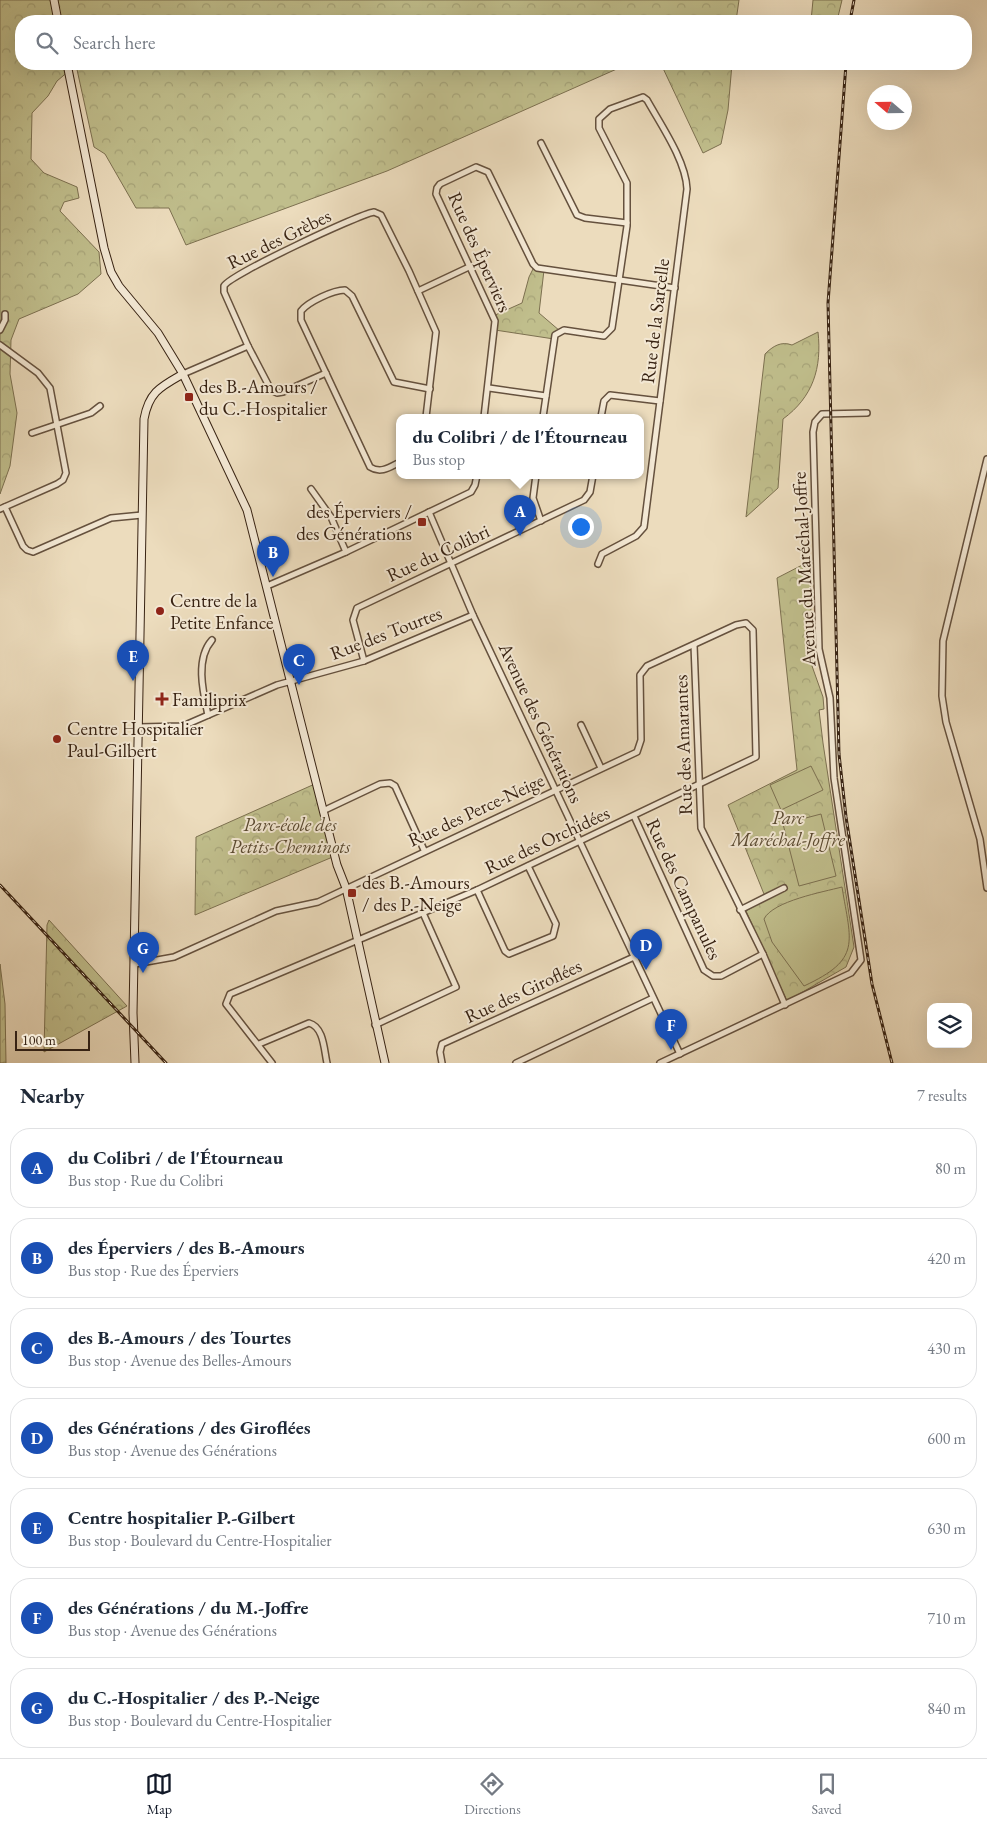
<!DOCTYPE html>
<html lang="en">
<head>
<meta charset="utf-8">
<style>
  body { margin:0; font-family:"EB Garamond",serif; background:#f6f6f7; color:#1f2937 }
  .controls { position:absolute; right:15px; bottom:15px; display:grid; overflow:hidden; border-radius:10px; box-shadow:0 5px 20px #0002 }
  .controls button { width:45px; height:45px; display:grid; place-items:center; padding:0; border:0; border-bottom:1px solid #e0e1e3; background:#fff; color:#1f2937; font:25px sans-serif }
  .compass { position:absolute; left:867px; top:85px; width:45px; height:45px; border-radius:50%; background:#fff; box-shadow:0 5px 20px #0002; rotate:290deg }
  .scale { position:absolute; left:15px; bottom:12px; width:75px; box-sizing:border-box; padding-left:5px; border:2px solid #382313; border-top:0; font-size:14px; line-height:18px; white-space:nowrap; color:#382313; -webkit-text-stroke:4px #f3e8d4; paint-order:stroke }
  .you { position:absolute; left:580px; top:526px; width:18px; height:18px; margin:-12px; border:4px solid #fff; border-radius:50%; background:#1a73e8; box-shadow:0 0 0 8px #1a73e833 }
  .badge { display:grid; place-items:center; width:32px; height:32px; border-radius:50%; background:#111827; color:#fff; font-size:16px; font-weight:700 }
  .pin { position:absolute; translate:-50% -41px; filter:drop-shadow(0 1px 2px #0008) }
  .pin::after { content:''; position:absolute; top:26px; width:18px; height:15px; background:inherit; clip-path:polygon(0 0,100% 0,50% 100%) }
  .popup { position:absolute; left:396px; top:414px; width:248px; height:65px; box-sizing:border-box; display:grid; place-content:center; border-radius:10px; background:#fff; filter:drop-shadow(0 1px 4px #0005); font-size:16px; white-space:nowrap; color:#747a83 }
  .popup b { font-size:19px; color:#1f2937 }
  .popup::after { content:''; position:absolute; left:50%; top:100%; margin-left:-10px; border:10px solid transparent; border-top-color:#fff }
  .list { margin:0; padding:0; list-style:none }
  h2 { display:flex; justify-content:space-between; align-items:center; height:65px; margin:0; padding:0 20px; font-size:21px }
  h2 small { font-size:16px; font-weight:400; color:#747a83 }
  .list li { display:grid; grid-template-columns:32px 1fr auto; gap:15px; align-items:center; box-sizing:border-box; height:80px; margin:0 10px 10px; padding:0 10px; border:1px solid #e0e1e3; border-radius:20px }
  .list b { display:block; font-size:19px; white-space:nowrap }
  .list p { margin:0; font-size:16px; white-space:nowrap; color:#747a83 }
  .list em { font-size:16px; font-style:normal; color:#747a83 }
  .icon { flex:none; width:28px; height:28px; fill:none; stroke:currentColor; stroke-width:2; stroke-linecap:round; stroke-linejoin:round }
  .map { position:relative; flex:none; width:987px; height:1063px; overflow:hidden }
  .search { position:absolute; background:#fff; box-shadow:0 5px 20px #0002; left:15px; right:15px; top:15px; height:55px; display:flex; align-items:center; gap:12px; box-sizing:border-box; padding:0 18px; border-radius:20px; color:#747a83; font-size:19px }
  .sheet { height:695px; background:#fff }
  nav { display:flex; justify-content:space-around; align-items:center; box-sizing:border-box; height:70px; border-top:1px solid #e0e1e3; background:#fff; font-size:14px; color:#747a83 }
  nav a { display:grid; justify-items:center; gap:2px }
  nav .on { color:#111827 }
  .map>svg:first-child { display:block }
  .forest { fill:url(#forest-crowns); stroke:#7c7050 }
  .pitch { fill:#c0be8c; stroke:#7c7050 }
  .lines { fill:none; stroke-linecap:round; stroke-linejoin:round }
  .street-casing { stroke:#65513e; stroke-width:8 }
  .secondary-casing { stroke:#382313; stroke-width:9 }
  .street { stroke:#f3e8d4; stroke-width:5 }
  .secondary { stroke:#f3e8d4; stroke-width:7 }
  .rail-casing { stroke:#382313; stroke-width:3 }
  .rail { stroke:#f3e8d4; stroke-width:1; stroke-dasharray:4; stroke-linecap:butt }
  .poi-dot { fill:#8f2418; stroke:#f3e8d4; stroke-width:2 }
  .labels { text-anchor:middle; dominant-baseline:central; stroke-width:4; stroke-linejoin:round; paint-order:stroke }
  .street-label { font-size:19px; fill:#382313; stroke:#f3e8d4 }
  .poi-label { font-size:19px; fill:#382313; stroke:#f3e8d4; text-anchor:start }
  .park-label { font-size:19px; font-style:italic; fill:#5a4a31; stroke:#f3e8d4 }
</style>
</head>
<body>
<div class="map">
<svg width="987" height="1063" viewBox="0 0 987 1063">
  <defs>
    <pattern id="forest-crowns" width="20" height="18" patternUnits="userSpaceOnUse" patternTransform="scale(1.25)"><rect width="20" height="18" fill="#c0be8c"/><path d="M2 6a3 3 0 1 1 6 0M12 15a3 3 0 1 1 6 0" fill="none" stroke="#a6a378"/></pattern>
  </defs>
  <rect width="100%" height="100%" fill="#ecdcbd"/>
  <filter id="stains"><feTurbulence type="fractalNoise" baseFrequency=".004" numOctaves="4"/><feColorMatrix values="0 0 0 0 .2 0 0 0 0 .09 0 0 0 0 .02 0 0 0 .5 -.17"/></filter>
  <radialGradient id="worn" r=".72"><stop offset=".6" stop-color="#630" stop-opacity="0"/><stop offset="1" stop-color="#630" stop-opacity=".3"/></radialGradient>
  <!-- forest -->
  <g class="forest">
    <polygon points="0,0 739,0 736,21 21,21 21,64 628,64 387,171 186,245 169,208 136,208 105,154 94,147 76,65 57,81 48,96 32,113 31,159 44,173 77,187 79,198 64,202 60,211 99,252 101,274 78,294 19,319 11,340 10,374 17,413 10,466 0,494"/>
    <polygon points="813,0 842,0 837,21 811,21"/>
    <polygon points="661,64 732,64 728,110 721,144 703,153"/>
    <polygon points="534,267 544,270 539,313 560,331 554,339 495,330 493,316 522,303 529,277"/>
    <path d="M818,332c4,36 -5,65 -35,87l-5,69 -32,29 19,-163c8,-8 16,-13 27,-9z"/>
    <polygon points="810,561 812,666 823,697 824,709 819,710 823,743 854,947 846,967 787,1001 746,911 766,899 728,805 797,770 777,578"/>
    <polygon points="317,783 335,856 195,915 196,837"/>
    <polygon points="49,920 127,1006 44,1052 47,925"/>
    <polygon points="0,964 5,1004 6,1063 0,1063"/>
  </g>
  <!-- pitch -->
  <g class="pitch">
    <polygon points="811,766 823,790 781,810 770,785"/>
    <polygon points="821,814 836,876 799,886 783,824"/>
    <path d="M842,887c9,56 20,72 -38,99l-32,-44 -8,-23c9,-18 59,-27 78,-32z"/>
  </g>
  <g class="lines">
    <!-- street casing -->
    <g class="street-casing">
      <g id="street">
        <polyline points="541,143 577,215 585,218 627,223"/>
        <polyline points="418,291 469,267"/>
        <polyline points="0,330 5,320 5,314"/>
        <polyline points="0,345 38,373 50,388 66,473 63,480 57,484 0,509"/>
        <path d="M326,373l-43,19 -6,1 -6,-3 -23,-44 -24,-54v-6c5,-11 134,-71 150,-74l7,3 28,56 27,61 -10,85"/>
        <polyline points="183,374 248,346"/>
        <polyline points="489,388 546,396"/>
        <polyline points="484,417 495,321 436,194 437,188 440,184 476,167 488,172 533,264 537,268 675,288"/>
        <path d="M543,417l12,-82 9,-5 40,6 8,-8 15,-102v-43l-28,-55v-9l11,-10 33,-12 4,3c14,25 39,61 40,89l-43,338 -8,9 -34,18 -4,10"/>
        <polyline points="601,417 604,401 610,395 660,401"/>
        <polyline points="32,433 91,413 100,406"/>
        <polyline points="987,459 943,641 942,696 946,722 980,839 987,888"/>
        <path d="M400,462c-10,5 -19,12 -30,5l-69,-147v-9c7,-9 32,-21 44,-21l7,6 42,86 36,7"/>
        <polyline points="536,475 533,498 541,521"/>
        <polyline points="311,489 331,517 346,552"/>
        <polyline points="5,507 23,546 27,550 33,552 111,518 142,515"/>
        <polyline points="429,512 473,615 680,1054"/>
        <polyline points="267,586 346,552 471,492 475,485 477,475"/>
        <polyline points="694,645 701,828 763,954 785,1005"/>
        <polyline points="364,661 353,620 357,608 584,500 590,492 593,475"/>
        <path d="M208,715c-5,-23 -13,-56 4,-75"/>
        <polyline points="581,725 601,768"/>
        <polyline points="139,727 183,726 277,685 364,661 473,615"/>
        <polyline points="325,810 380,784 390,783 395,786 424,850"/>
        <polyline points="634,816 704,970 713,976 721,976 763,954"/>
        <polyline points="477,890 505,951 509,954 553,936 556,924 528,866"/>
        <polyline points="740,910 784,888"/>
        <polyline points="135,964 174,957 276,911 318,902 637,752 641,740 640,675 647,666 736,625 746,623 753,630 756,757 477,890 230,994 226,1004 272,1063"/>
        <polyline points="375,1025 456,987 423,913"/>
        <path d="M259,1044l50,-21c15,4 15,27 18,40"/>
        <polyline points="442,1063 440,1052 442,1044 634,957"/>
        <polyline points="516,1063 653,998"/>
        <polyline points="660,1063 851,973 861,960 834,778 830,698 819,649 813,432 815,422 822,414 867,413"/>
      </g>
    </g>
    <!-- secondary casing -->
    <g class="secondary-casing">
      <g id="secondary">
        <polyline points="54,0 58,21"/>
        <polyline points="67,64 104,248 111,272 119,286 158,333 183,374 247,510 337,865 346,888 385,1063"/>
        <path d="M135,1063l-2,-50 11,-594c5,-27 16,-32 39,-45"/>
      </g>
    </g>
    <!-- street -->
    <use href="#street" class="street"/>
    <!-- secondary -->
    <use href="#secondary" class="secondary"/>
    <!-- rail casing -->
    <g class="rail-casing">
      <g id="rail">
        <polyline points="850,21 854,0"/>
        <polyline points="846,64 828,303 839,754 846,817 872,984 892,1063"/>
        <polyline points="0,885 166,1063"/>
      </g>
    </g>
    <!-- rail -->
    <use href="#rail" class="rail"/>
  </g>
  <!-- markers -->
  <g class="poi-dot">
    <rect x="184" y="392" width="10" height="10" rx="2.5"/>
    <rect x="417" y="517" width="10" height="10" rx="2.5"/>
    <circle cx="160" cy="611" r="5"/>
    <path d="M159.5 691.5h5v5h5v5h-5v5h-5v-5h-5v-5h5z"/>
    <circle cx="57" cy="739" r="5"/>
    <rect x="347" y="888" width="10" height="10" rx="2.5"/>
  </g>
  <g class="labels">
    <!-- street labels -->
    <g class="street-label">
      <text transform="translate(279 239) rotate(-26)">Rue des Grèbes</text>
      <text transform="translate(480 252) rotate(66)">Rue des Éperviers</text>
      <text transform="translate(655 321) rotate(-83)">Rue de la Sarcelle</text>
      <text transform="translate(438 553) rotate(-25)">Rue du Colibri</text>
      <text transform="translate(804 569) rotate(-93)">Avenue du Maréchal-Joffre</text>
      <text transform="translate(386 633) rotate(-21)">Rue des Tourtes</text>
      <text transform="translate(541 723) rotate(65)">Avenue des Générations</text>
      <text transform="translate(683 745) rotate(-92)">Rue des Amarantes</text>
      <text transform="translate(476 810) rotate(-25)">Rue des Perce-Neige</text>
      <text transform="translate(547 840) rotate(-25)">Rue des Orchidées</text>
      <text transform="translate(684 889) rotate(65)">Rue des Campanules</text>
      <text transform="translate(523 991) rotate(-25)">Rue des Giroflées</text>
    </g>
    <!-- poi labels -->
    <g class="poi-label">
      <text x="199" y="386">des B.-Amours /<tspan x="199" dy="22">du C.-Hospitalier</tspan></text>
      <text x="412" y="511" text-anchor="end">des Éperviers /<tspan x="412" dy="22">des Générations</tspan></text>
      <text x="170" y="600">Centre de la<tspan x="170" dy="22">Petite Enfance</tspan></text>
      <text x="172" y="699">Familiprix</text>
      <text x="67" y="728">Centre Hospitalier<tspan x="67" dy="22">Paul-Gilbert</tspan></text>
      <text x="362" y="882">des B.-Amours<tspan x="362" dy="22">/ des P.-Neige</tspan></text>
    </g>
    <!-- park labels -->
    <g class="park-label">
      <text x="788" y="817">Parc<tspan x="788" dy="22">Maréchal-Joffre</tspan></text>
      <text x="290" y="824">Parc-école des<tspan x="290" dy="22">Petits-Cheminots</tspan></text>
    </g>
  </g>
  <rect width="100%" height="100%" filter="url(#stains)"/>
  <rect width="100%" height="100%" fill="url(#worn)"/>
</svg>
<div class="controls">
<button><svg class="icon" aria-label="layers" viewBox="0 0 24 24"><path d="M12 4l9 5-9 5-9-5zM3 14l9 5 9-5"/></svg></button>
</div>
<svg class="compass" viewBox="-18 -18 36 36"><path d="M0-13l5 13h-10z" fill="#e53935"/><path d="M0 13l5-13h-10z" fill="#747a83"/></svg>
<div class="scale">100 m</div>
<div class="you"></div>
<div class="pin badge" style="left:520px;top:536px;background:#1a4fb4">A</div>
<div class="popup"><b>du Colibri / de l'Étourneau</b>Bus stop</div>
<div class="pin badge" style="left:273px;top:577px;background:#1a4fb4">B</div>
<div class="pin badge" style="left:299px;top:685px;background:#1a4fb4">C</div>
<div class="pin badge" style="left:646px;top:970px;background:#1a4fb4">D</div>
<div class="pin badge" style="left:133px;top:681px;background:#1a4fb4">E</div>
<div class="pin badge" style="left:671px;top:1050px;background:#1a4fb4">F</div>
<div class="pin badge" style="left:143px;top:973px;background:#1a4fb4">G</div>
<div class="search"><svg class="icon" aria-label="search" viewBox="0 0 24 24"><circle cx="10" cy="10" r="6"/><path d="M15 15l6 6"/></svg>Search here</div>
</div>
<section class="sheet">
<h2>Nearby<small>7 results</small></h2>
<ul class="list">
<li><span class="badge" style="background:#1a4fb4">A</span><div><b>du Colibri / de l'Étourneau</b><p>Bus stop · Rue du Colibri</p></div><em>80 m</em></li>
<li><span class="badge" style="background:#1a4fb4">B</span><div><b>des Éperviers / des B.-Amours</b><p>Bus stop · Rue des Éperviers</p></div><em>420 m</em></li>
<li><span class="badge" style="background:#1a4fb4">C</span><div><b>des B.-Amours / des Tourtes</b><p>Bus stop · Avenue des Belles-Amours</p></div><em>430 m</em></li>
<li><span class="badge" style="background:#1a4fb4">D</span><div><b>des Générations / des Giroflées</b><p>Bus stop · Avenue des Générations</p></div><em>600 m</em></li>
<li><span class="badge" style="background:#1a4fb4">E</span><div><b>Centre hospitalier P.-Gilbert</b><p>Bus stop · Boulevard du Centre-Hospitalier</p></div><em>630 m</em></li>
<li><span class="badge" style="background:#1a4fb4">F</span><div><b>des Générations / du M.-Joffre</b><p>Bus stop · Avenue des Générations</p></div><em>710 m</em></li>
<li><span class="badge" style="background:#1a4fb4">G</span><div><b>du C.-Hospitalier / des P.-Neige</b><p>Bus stop · Boulevard du Centre-Hospitalier</p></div><em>840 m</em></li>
</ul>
</section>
<nav>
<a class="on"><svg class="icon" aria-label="map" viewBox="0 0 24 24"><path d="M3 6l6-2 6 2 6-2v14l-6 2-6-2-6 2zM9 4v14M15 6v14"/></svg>Map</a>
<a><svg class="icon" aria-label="directions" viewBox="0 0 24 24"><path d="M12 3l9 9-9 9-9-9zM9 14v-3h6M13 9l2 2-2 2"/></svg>Directions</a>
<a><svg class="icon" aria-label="saved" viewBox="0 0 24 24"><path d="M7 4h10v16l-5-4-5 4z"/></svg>Saved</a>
</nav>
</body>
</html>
